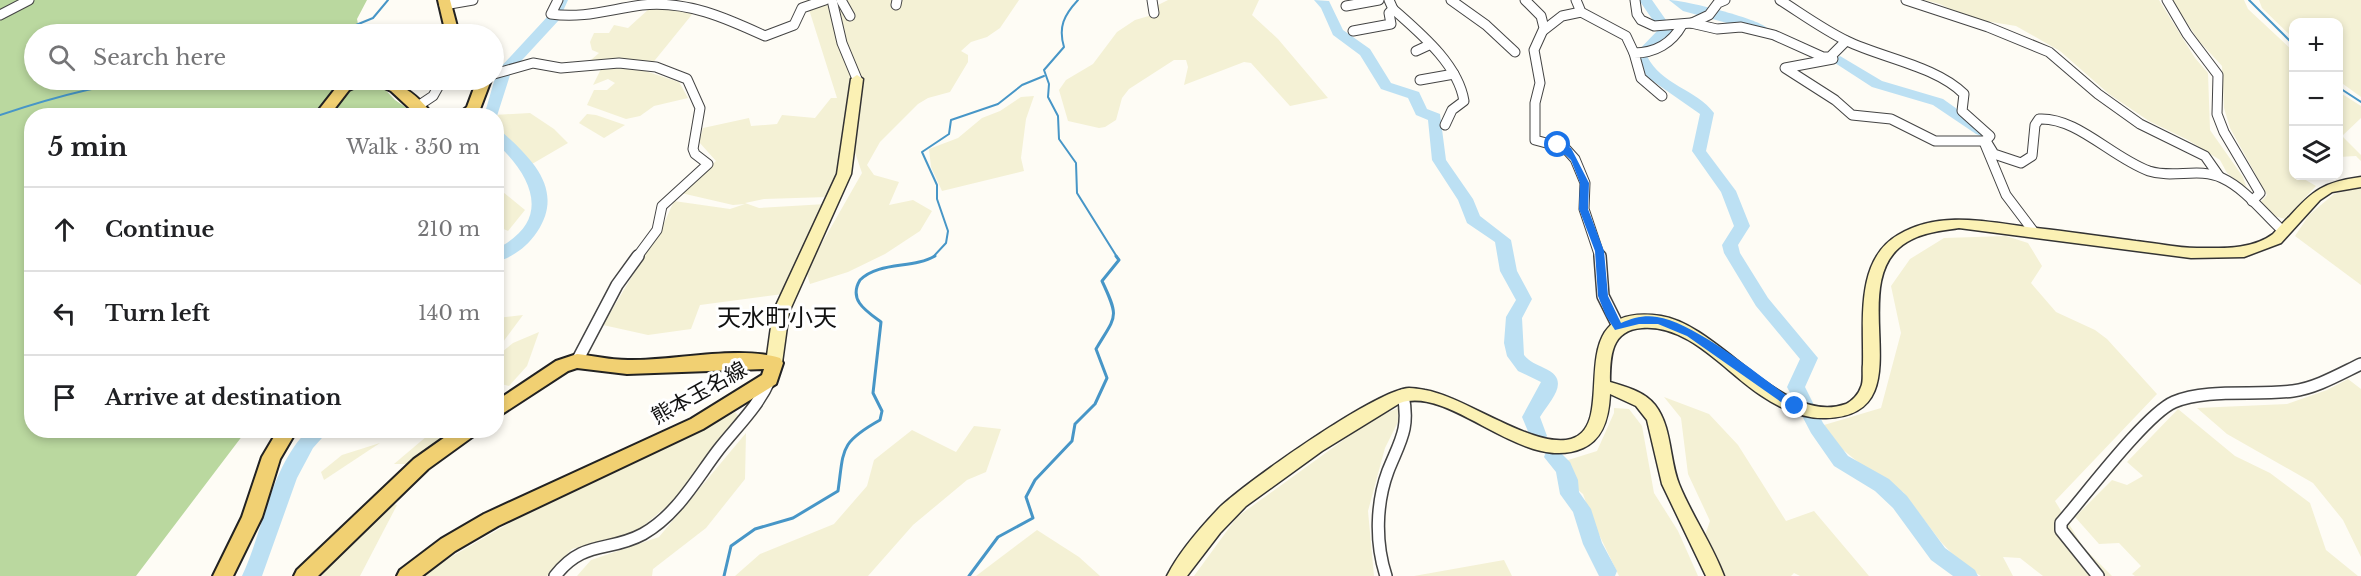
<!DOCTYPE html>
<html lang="en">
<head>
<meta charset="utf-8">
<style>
  body { margin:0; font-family:"Libre Baskerville","Noto Sans JP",serif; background:#f6f6f6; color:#202124 }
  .controls { position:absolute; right:18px; top:18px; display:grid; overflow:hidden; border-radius:12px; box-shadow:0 3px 9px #0003 }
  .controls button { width:54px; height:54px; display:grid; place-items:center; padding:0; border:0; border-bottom:2px solid #e0e0e0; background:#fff; color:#202124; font:30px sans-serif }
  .stop { position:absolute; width:18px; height:18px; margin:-14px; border:4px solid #1a73e8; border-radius:50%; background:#fff }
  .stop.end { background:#1a73e8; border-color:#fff; box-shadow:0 2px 6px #0008 }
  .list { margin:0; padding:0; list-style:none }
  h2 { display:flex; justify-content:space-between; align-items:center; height:78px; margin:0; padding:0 24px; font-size:26px }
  h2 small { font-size:20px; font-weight:400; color:#757577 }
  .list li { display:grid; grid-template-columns:39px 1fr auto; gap:18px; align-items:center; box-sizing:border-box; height:84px; padding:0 24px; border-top:2px solid #e0e0e0 }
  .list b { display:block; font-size:22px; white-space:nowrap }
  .list em { font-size:20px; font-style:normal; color:#757577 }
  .icon { flex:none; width:33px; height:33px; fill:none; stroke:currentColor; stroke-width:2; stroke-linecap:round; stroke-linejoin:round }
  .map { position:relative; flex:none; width:2361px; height:576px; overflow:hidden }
  .search { position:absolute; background:#fff; box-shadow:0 3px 9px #0003; left:24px; top:24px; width:480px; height:66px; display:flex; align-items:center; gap:15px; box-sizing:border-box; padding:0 21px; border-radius:33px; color:#757577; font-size:22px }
  .panel { position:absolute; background:#fff; box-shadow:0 3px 9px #0003; left:24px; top:108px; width:480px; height:330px; border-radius:24px }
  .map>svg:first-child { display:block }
  .farmland { fill:#f4f1d5 }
  .forest { fill:#bad89f }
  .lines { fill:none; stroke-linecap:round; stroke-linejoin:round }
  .stream-far1 { stroke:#4796c7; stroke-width:2 }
  .stream { stroke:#4796c7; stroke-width:3 }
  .river { fill:#bce0f3; fill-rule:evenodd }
  .street-far1-casing { stroke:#444; stroke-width:11 }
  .street-casing { stroke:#444; stroke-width:14 }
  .secondary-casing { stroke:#333; stroke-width:3 }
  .primary-casing { stroke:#222; stroke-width:4 }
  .street-far1 { stroke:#fff; stroke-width:9 }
  .street { stroke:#fff; stroke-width:11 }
  .secondary { fill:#fbf1b4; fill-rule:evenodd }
  .primary { fill:#f1d072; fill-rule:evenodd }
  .route { fill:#1a73e8 }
  .labels { text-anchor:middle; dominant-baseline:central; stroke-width:6; stroke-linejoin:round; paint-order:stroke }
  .street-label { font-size:21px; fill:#111; stroke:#fff }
  .quarter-label { font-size:24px; fill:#111; stroke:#fff }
</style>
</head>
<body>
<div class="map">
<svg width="2361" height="576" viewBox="0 0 2361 576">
  <rect width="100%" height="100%" fill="#fefcf5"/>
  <!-- farmland -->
  <g class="farmland">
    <polygon points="806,0 1019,0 1000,28 987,37 971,42 961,51 968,55 968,62 950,92 928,98 918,104 880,142 867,165 874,175 899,182 889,205 913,200 932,211 920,231 885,254 848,272 810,284 806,271 862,173 846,126 839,173 828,197 764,199 745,203 759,208 826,204 783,294 700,305 691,329 648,335 603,325 665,221 674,201 730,209 745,204 733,205 681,193 716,161 699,142 703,128 749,118 751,126 777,124 782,115 815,118 831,98 837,98"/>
    <polygon points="1168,0 1259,0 1252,15 1278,39 1328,98 1290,106 1251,63 1244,62 1184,85 1188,67 1186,60 1174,60 1129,89 1122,98 1116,120 1105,127 1099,128 1068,121 1059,90 1066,80 1093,64 1117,32 1135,20 1159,13 1156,6"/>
    <polygon points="1924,0 2159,0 2195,58 2208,73 2210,130 2243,177 2247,189 2227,173 2220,160 2188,140 2149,121 2109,94 2060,51 2016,26 1967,18 1940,4"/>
    <polygon points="2172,0 2244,0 2248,9 2293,51 2294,176 2305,176 2304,179 2316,186 2285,219 2267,214 2259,204 2267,195 2230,128 2224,108 2222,66 2199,41"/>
    <polygon points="2259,0 2361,0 2361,97 2339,81 2338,22 2294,22 2293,38 2262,8"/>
    <polygon points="673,6 694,12 651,65 591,60 599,53 592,50 590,42 594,33 609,33 614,25 628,28 650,8"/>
    <polygon points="602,67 642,70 679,82 688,98 654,106 640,116 626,119 587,105 594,90 607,90 615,83 608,79 593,85"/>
    <polygon points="2339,92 2361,106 2361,118 2342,136 2361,155 2361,161 2356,156 2339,157"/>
    <polygon points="1034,96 1026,119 1021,158 1024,171 942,191 931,167 929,149 958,138 982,118 1000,111 1021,97"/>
    <polygon points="530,113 554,129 568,143 532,164 497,130 496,116 494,115"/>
    <polygon points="587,114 596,115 625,125 604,138 579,123"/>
    <polygon points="2356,188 2361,188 2361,285 2295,236 2309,215 2334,194"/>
    <polygon points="497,191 503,192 525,210 508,231 497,226"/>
    <polygon points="2006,236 2028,243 2042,266 2031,283 2056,312 2095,330 2107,339 2157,394 2055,501 2083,547 2112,576 2043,576 2020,558 2003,557 2013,576 1981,576 1963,565 1941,542 1903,492 1874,475 1842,449 1824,425 1881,408 1901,333 1891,286 1910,259 1944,238"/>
    <polygon points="523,315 503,342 497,348 497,318"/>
    <polygon points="539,332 527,366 509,386 497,383 497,356 513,343"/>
    <polygon points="2348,379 2361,389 2361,557 2343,520 2313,483 2227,434 2197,408 2287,404 2327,390"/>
    <polygon points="1664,397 1709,414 1738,445 1786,521 1814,511 1869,576 1800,576 1794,573 1791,576 1719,576 1704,538 1710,521 1688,474 1681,418"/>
    <polygon points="1398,408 1398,422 1385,448 1368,511 1374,576 1194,576 1237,517 1374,418"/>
    <polygon points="1614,408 1629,409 1642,426 1654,493 1678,531 1698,576 1619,576 1593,522 1583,494 1578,490 1572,467 1565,461 1597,451 1614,413"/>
    <polygon points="2178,409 2235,456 2270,473 2310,503 2326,550 2358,576 2135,576 2132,574 2141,566 2119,543 2099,544 2075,517 2112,480 2127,485 2143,476 2127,462"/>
    <polygon points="735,412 740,417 685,491 635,533 572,549 547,576 424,576 432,568 544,503 675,444"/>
    <polygon points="974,426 1001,429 986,472 967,480 913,525 868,576 735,576 760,554 834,524 867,486 874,460 912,430 956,452"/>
    <polygon points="433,431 461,431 413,464 394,464"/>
    <polygon points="746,433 745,479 706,528 653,569 652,576 577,576 591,560 659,537"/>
    <polygon points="380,443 324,480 321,472 342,455"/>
    <polygon points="386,502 397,505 360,576 323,576 318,569"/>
    <polygon points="1037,530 1079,557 1100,576 976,576"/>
    <polygon points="1504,560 1512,576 1414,576"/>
  </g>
  <!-- forest -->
  <polygon class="forest" points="0,0 367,0 357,19 360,34 34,34 34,80 376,80 395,100 417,115 32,116 32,430 246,431 136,576 0,576"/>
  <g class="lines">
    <!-- stream-far1 -->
    <g class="stream-far1">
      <path d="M1078,0c-14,15 -20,27 -14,47l-20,23 5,14 -1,13 10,19 1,23 17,24 1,30 40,64"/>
      <polyline points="2249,0 2294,45"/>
      <polyline points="334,34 373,18 388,0"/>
      <polyline points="2338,87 2361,102"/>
      <path d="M0,115c45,-15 107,-33 154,-35"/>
      <polyline points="933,257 946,243 948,231 937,199 937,185 922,152 949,134 951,120 998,104 1022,85 1044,76"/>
    </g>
    <!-- stream -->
    <g class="stream">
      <path d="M724,576l7,-30 24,-17 38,-11 45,-27c6,-42 1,-48 42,-71l2,-9 -9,-18 8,-71c-15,-11 -33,-22 -21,-42 19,-19 53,-11 75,-24"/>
      <path d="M969,576l29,-39 35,-19 -7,-21 9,-17 37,-39 3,-17 20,-20 12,-26 -11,-29c20,-34 24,-30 6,-68l17,-21 -3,-4"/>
      <polyline points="1605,576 1607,571"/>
    </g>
    <!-- river -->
    <g class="river">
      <polygon points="556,0 568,0 559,20 511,72 496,119 496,116 484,116 497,71 548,16"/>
      <path d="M1314,0l15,1 14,29 27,19 21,34 28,9 8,17 13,5 6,46 27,39 7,17 31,24 6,31 15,28 -10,19 2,37c6,7 12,9 20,13 28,12 7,31 -4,49l7,19 -3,5 -6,2 -6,-2 -10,-24 19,-35 -23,-11 -11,-15 -3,-13 2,-26 10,-17 -16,-29 -5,-29 -28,-19 -9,-23 -26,-40 -4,-40 -12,-5 -8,-17 -27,-9 -21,-34 -27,-20 -12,-27z"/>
      <path d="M1639,0h13l21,30 -26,26c14,29 49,33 67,57l-8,38 30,40 14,35 -12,19 2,8 28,45 50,60 -13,29 18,36 25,33 41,23 18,17 38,52 30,22 3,6h-25l-22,-16 -38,-52 -18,-17 -41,-25 -23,-33 -24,-46 13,-28 -44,-53 -32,-53 -2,-8 12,-19 -13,-34 -29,-41 8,-37 -53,-37 -14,-21 26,-27z"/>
      <path d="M1669,0c14,0 88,18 98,28l-7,4 -77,-21z"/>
      <polygon points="1840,56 1882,81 1943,99 1988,131 1981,136 1976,134 1933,105 1872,87 1835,63 1833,60"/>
      <path d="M496,129l5,2c31,28 64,59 36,101 -10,15 -24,25 -41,30v-13c57,-28 37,-72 0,-106z"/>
      <path d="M308,430h21l-16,18 -16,30 -35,98h-20c22,-47 28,-108 66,-146z"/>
      <polygon points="1553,449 1560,452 1570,462 1578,480 1579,492 1591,509 1602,543 1617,571 1615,576 1599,576 1583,544 1573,512 1560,494 1556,472 1544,457 1546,452"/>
    </g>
    <!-- street-far1 casing -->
    <g class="street-far1-casing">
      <g id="street-far1">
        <path d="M558,0l-7,14c32,5 60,-5 91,-9 44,-5 84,13 123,31l29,-11 8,-17 23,-8"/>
        <polyline points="832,0 842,43 857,79"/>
        <polyline points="841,0 850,16"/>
        <polyline points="1152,0 1154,13"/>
        <polyline points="1451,0 1486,25 1515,52"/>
        <polyline points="1525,0 1541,16 1544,28 1534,50 1540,83 1535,103 1535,140 1565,148 1575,159 1585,183 1584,209 1600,257"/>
        <polyline points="1576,0 1581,12 1626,36 1634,53"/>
        <polyline points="1635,0 1637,14 1641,20 1654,26 1691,23 1717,29 1741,27 1774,35 1823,57 1830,57 1846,41"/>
        <path d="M1780,0c22,14 44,30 67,41 35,17 89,25 117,53l-2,17 28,25 -6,6 22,53 28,37"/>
        <polyline points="1906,0 1988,27 2049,52 2098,94 2140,124 2205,156 2219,176"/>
        <polyline points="2167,0 2187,34 2218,75 2217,114 2224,132 2260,193 2252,201"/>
        <polyline points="444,5 473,0"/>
        <polyline points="896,5 897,0"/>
        <polyline points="1346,6 1379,0"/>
        <path d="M1393,9c27,24 65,55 71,92l-12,9 -7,15"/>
        <polyline points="0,15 29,0"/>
        <polyline points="1692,23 1709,15 1718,3 1725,0"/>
        <polyline points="1544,30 1562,16 1581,12"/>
        <polyline points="1353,31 1391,24 1389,13 1393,9 1389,0"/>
        <polyline points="1416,51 1429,45"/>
        <polyline points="1830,57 1833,59 1785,68 1835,100 1852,115 1891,119 1935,141 1986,141"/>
        <polyline points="494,74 533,63 561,68 619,63 656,67 687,79 700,108 693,149 695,154 708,164 662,206 657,230 637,257"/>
        <polyline points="1420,80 1454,74"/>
        <path d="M1662,96l-21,-18 -7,-25c21,0 38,-10 48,-28"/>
        <polyline points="418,106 433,96 442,80"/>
        <path d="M1986,141l8,13 27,9 11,-7 3,-31 4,-6c38,-2 72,38 110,52 24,8 50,-4 73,7 24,11 42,36 62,54"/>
      </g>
    </g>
    <!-- street casing -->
    <g class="street-casing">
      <g id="street">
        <polyline points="1600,256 1603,296 1619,328"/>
        <polyline points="577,361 617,285 638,256"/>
        <path d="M555,576c29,-37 53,-23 88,-42 34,-19 53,-55 76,-85 18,-23 39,-42 51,-70"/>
        <path d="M1386,576c-11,-33 -10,-73 2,-105 12,-30 22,-42 15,-76"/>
        <path d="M2098,576l-37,-46v-7c23,-26 85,-109 113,-121 33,-14 83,-6 119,-11 23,-3 47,-17 68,-27"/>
      </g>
    </g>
    <!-- secondary casing -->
    <g class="secondary-casing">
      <g id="secondary">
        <polygon points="857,75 863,79 851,174 789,312 782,363 780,367 768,367 766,363 773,312 837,174 851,79"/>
        <path d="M2361,177v10l-29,5 -12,8 -39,43 -37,14 -53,1 -232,-30c-18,3 -36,4 -52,14 -68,41 22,173 -81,176 -22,1 -46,-10 -64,-22 -37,-24 -73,-72 -120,-68 -31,2 -32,28 -32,54 16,5 34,9 45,23 17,22 14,53 24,79 13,32 33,60 45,92h-18l-44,-92 -15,-64 -11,-14 -26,-12c-1,22 -6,45 -27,54 -60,27 -131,-63 -183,-45l-78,48 -76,55 -26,27 -33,43h-20c12,-24 33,-48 52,-68 27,-26 157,-118 190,-120 5,0 11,1 16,2 41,7 108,59 146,49 51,-14 -16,-139 90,-123 59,9 122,111 185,88 6,-3 13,-10 15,-17 3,-6 1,-16 2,-23 1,-42 -8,-104 35,-129 40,-24 86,-14 129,-8 36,4 72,9 109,14 20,2 41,7 61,7 25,0 55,2 76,-14 5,-5 10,-12 16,-17 24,-27 35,-35 72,-40z"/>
      </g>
    </g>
    <!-- primary casing -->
    <g class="primary-casing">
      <g id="primary">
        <polygon points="438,0 450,0 459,34 446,34"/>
        <path d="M352,80c40,0 55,2 82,36h-16l-27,-25 -21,-10 -21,9 -20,26h-15l25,-32z"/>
        <polygon points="477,80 491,80 480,109 473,116 455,116 467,107"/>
        <path d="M577,354c17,2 34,6 51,6 44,1 111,-15 152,-2l3,5 -7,21 -73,45 -205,97 -43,25 -33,25h-25l3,-6 41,-31 43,-25 207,-95 71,-44 2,-6 -137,5 -50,-6 -9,3 -72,47v-17l60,-40z"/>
        <polygon points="278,430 297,430 280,459 262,517 233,576 213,576 242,517 262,457"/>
        <polygon points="455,430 478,430 475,435 428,469 318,576 294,576 297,570 414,459"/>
      </g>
    </g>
    <!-- street-far1 -->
    <use href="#street-far1" class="street-far1"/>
    <!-- street -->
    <use href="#street" class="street"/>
    <!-- secondary -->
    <use href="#secondary" class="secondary"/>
    <!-- primary -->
    <use href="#primary" class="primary"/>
  </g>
  <!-- route -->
  <path class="route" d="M1558,142l13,6 18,35 -1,26 16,42 4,45 13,27c12,-5 23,-8 36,-6 38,5 108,63 141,87v5h-7l-104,-73 -29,-12h-19l-24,6 -9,-14 -8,-20 -3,-45 -16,-42 1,-26 -9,-23 -17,-15z"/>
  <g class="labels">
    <!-- street labels -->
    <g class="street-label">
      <text transform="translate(699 393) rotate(-29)">熊本玉名線</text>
    </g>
    <!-- quarter labels -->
    <g class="quarter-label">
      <text x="777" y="317">天水町小天</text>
    </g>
  </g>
</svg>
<div class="controls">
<button>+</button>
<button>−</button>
<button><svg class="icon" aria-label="layers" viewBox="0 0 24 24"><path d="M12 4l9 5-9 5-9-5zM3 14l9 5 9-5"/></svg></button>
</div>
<div class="stop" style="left:1558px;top:145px"></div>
<div class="stop end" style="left:1795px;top:406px"></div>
<div class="search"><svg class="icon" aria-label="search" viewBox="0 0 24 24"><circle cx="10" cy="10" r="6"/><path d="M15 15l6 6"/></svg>Search here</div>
<section class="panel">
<h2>5 min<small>Walk · 350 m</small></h2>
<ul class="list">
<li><svg class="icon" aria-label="ahead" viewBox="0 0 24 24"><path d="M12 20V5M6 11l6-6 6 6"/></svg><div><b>Continue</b></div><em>210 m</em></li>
<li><svg class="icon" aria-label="left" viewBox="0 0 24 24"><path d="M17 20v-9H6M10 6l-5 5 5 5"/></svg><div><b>Turn left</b></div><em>140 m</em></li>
<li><svg class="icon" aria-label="arrive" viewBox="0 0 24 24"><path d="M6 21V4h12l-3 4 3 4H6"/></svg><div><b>Arrive at destination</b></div></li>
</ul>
</section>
</div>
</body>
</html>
